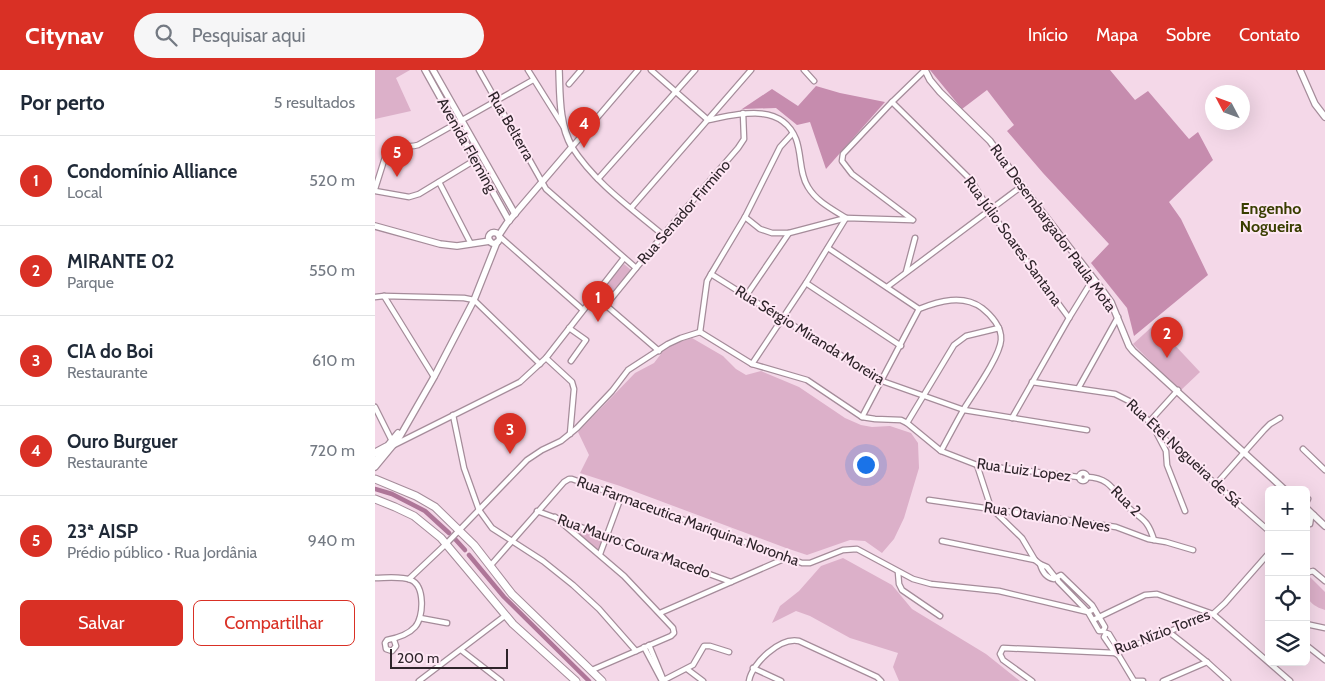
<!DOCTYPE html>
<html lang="pt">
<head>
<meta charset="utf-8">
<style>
  body { margin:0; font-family:Cabin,sans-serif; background:#f6f6f7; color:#1f2937 }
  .controls { position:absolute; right:15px; bottom:15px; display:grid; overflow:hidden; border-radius:8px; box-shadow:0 5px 20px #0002 }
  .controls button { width:45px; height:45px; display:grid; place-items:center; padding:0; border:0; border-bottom:1px solid #e0e1e3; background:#fff; color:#1f2937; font:25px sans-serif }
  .compass { position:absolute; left:830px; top:15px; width:45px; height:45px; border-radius:50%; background:#fff; box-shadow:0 5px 20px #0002; rotate:311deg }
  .scale { position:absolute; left:15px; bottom:12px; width:118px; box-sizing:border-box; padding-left:5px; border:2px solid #2e242a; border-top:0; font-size:14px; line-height:18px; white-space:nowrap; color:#2e242a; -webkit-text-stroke:4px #fee7f4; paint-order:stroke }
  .you { position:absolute; left:490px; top:394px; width:18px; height:18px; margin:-12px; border:4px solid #fff; border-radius:50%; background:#1a73e8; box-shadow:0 0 0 8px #1a73e833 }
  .badge { display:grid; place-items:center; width:32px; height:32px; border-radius:50%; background:#d93025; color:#fff; font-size:16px; font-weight:700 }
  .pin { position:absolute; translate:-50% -41px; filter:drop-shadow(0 1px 2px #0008) }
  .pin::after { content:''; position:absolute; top:26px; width:18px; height:15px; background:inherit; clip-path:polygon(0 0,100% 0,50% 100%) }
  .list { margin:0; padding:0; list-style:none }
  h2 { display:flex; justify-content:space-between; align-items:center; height:65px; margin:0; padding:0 20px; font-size:21px }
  h2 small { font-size:16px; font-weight:400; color:#747a83 }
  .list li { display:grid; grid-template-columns:32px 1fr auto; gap:15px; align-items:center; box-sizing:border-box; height:90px; padding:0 20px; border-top:1px solid #e0e1e3 }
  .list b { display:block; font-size:19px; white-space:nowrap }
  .list p { margin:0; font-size:16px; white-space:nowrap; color:#747a83 }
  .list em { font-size:16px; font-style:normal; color:#747a83 }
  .actions { display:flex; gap:10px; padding:15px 20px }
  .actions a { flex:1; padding:11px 0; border:1px solid #d93025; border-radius:8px; text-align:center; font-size:18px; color:#d93025 }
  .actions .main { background:#d93025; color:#fff }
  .icon { flex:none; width:28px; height:28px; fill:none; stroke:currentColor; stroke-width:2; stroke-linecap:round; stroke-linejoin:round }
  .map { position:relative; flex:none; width:950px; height:611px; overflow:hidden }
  header { display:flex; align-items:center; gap:30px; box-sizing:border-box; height:70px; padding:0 25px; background:#d93025; color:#fff }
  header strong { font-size:24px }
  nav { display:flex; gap:28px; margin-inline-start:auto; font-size:18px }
  .search { width:350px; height:45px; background:#f6f6f7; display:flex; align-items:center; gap:12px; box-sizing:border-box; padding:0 18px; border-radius:28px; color:#747a83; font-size:19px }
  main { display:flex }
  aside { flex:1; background:#fff }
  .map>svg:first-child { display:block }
  .green { fill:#dcb0c9 }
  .forest { fill:#c68cae }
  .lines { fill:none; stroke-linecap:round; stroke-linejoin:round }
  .canal { stroke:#ae7698; stroke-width:4.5 }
  .street-casing { stroke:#a58c9a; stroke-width:7 }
  .secondary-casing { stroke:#a58c9a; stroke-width:8 }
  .primary-casing { stroke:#a58c9a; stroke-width:9 }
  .street { stroke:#fff; stroke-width:4.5 }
  .secondary { stroke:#fff; stroke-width:5.5 }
  .primary { stroke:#fff; stroke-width:7 }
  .labels { text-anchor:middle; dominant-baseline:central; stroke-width:4; stroke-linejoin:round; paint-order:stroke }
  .street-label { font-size:15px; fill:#2e242a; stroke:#fee7f4 }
  .neighbourhood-label { font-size:16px; font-weight:bold; fill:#393e00; stroke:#fee7f4 }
</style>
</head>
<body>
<header>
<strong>Citynav</strong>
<div class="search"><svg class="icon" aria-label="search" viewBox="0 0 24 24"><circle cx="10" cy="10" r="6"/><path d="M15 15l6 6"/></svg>Pesquisar aqui</div>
<nav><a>Início</a><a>Mapa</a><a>Sobre</a><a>Contato</a></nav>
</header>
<main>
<aside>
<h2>Por perto<small>5 resultados</small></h2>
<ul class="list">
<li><span class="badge">1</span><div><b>Condomínio Alliance</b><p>Local</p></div><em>520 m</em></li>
<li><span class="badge">2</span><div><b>MIRANTE 02</b><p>Parque</p></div><em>550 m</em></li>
<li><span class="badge">3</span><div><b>CIA do Boi</b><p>Restaurante</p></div><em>610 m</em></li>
<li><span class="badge">4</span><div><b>Ouro Burguer</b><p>Restaurante</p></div><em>720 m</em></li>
<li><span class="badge">5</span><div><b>23ª AISP</b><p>Prédio público · Rua Jordânia</p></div><em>940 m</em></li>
</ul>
<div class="actions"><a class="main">Salvar</a><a>Compartilhar</a></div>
</aside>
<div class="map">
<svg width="950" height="611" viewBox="0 0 950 611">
  <rect width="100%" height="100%" fill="#f4d8e8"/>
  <!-- green -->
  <g class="green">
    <polygon points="0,0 35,0 21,8 36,41 0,49"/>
    <polygon points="249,194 256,200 230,232 222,226"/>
    <polygon points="780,254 825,302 805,321 758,274"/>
    <polygon points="317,268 348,286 361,299 371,305 386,301 424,317 470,348 486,355 497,357 515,356 536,363 543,373 544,398 529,448 519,469 507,483 490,471 475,470 432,485 411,478 245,416 205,403 214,385 203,362 260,303 279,293 292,276"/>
    <polygon points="180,447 231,466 225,484"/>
    <polygon points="468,488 517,515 537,539 611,584 645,611 524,611 518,597 523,583 475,568 435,546 421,541 397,553 405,536 424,521 446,496"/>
    <path d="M934,506l16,16v18c-19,-6 -19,-14 -19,-32z"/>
  </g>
  <!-- forest -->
  <g class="forest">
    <polygon points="555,0 735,0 760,30 773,21 814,69 823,62 838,90 794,132 806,149 833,205 759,266 752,238 716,193 734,174 668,103 632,61 639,55 612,20 587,39"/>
    <polygon points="441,16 465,23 510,32 451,99 435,52 422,55 401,38 367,39 397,19 423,36"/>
  </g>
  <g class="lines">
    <!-- canal -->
    <g class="canal">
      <polyline points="0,419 17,424 50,441 74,463"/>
      <polyline points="80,469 90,480"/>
      <polyline points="94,485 129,527 214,611"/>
    </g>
    <!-- street casing -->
    <g class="street-casing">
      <g id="street">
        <polyline points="104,0 171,119 261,198"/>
        <polyline points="153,0 188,56"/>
        <path d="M263,0l-66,77c23,36 59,61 91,88"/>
        <path d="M276,0l57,50c31,-6 73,-18 88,19 6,16 3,34 12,48 9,15 24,22 38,31l-40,65 -54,81"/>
        <polyline points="429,0 439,11"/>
        <polyline points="194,14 206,0"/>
        <polyline points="517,32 596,110 615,141 694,248"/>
        <polyline points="223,109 320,0"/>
        <polyline points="64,112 96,174"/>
        <path d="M0,119l12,-38c8,-10 19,-2 31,-6l115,-65"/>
        <polyline points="0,121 34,127 44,124 100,90"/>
        <polyline points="256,138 376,0"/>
        <polyline points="370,147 385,159 397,163 414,163 471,148 537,150"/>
        <polyline points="538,150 477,104 467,91 468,84 517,32 550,0"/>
        <polyline points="124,166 208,240"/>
        <polyline points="453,178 544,239"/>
        <polyline points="531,202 540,168"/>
        <polyline points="336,204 507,311 589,340 712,360"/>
        <polyline points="431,213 526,276"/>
        <polyline points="512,217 647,116"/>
        <polyline points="219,225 284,281"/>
        <polyline points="9,226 59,307"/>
        <polyline points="371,226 414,163"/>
        <polyline points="0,227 9,226 89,228 99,230 165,294"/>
        <polyline points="231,235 288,165 363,78 369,69 368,43"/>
        <polyline points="194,258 211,270 196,291"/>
        <polyline points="325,262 377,294 432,310 487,347 500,349 526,350 532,353 566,381 602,395 704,407"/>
        <polyline points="325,262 332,211 336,204 370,147 405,77 417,64"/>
        <polyline points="171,288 197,312 199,319 195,364"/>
        <polyline points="657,312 740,324 756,332 791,370 894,461"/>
        <polyline points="704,317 743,247"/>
        <polyline points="0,337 17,371"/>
        <polyline points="78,345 89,398 104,440 117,458 168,491 198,515 224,539 261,581"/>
        <path d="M487,347l57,-108c20,-8 44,-15 63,-1 9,7 20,19 19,32 -1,16 -26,51 -36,67 -8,14 -16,29 -24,44"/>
        <polyline points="637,348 694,248 718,209"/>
        <polyline points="774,352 803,320"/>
        <polyline points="532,353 579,275 591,266 624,258"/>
        <polyline points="780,360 791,381 792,395 810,441"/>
        <polyline points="19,375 145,312 171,288 249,188"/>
        <polyline points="928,379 950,400"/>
        <polyline points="602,395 616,438 647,468 660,490 665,494"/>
        <circle cx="708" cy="407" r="4"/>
        <path d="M712,407c24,1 26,14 40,29 14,14 20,11 27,34"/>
        <polyline points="842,413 889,360 895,354 905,348"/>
        <polyline points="554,430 741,457 773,469 791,472 818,480"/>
        <polyline points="931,433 933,429"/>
        <polyline points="162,441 356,512"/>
        <polyline points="180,447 249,506 298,558 299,563 296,566 217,600"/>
        <polyline points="935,454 936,447 939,445"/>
        <polyline points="567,471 660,490"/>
        <polyline points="225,484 246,427"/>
        <path d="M665,494l7,3 8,10 -1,2c-8,-1 -12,-8 -14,-15z"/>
        <polyline points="116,495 189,412 194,409 197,409 427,493 435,493 468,480 482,479 538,509 556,514 624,521 713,542 719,539"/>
        <polyline points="523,502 524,514 527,520 565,546"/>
        <polyline points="931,503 938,501 950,511"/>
        <polygon points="686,505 717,535 730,557 728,561 724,561 713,542 683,511 682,507"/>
        <path d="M0,508c11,0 26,-2 36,2 14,6 13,37 4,47 -7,8 -18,11 -28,13l-2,3 1,6 6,2 4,-5 -2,-6"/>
        <polyline points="34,509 71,474 152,390 167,380 186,371 202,358 237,321 253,300 293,274 306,268 325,262"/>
        <polyline points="285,543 411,488"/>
        <polyline points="45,548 72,553"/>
        <polyline points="718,550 770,525 782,524 838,544 915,611"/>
        <polyline points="931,554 950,558"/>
        <polyline points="794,562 832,592 853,611"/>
        <polyline points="731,563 729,567 740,583 744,586 759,611"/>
        <polyline points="731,563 734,564 745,582"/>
        <polyline points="274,575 289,611"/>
        <polyline points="931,575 950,590"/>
        <polyline points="269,577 286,609"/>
        <polyline points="86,580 126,611"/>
        <polyline points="378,598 406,611"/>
        <polyline points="312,599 328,611"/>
        <polyline points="44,611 131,545"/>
        <polyline points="287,611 318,595 329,576 335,576 354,582"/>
        <path d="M374,611c3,-18 31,-44 50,-40l78,36 4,4"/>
        <polyline points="657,611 628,590 625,584 628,578 740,583 838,544 850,533 894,483"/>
        <polyline points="759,611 768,611"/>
        <polyline points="788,611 832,592"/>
      </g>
    </g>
    <!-- secondary casing -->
    <g class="secondary-casing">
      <g id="secondary">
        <polyline points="50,0 134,151"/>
        <polyline points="58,0 140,144"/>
        <polyline points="550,0 555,10 565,22 615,71 647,116 728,221 736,232 754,276 758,281 910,420"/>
        <polyline points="925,0 940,34 950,47"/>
        <polyline points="0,156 65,174 82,176 115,171"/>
        <circle cx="119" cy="168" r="5.5"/>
        <path d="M124,165l8,-12 65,-76c-13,-23 -12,-51 -13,-77"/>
        <polyline points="0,391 23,363"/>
        <polyline points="0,397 24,368 59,307 99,230 122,172"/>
        <polyline points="931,438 950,456"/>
      </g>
    </g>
    <!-- primary casing -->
    <g class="primary-casing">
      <g id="primary">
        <polyline points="0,383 11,377"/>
        <polyline points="0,409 41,426 60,437 99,475 137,524 227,611"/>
        <polyline points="0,429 20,437 39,446 66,468 138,554 201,611"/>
      </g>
    </g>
    <!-- street -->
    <use href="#street" class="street"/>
    <!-- secondary -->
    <use href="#secondary" class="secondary"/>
    <!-- primary -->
    <use href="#primary" class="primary"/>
  </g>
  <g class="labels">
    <!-- street labels -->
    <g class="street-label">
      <text transform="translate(136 56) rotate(60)">Rua Belterra</text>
      <text transform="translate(92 75) rotate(61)">Avenida Fleming</text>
      <text transform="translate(309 142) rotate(-49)">Rua Senador Firmino</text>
      <text transform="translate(678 158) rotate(54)">Rua Desembargador Paula Mota</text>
      <text transform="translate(638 171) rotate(54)">Rua Júlio Soares Santana</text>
      <text transform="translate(435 265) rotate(32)">Rua Sérgio Miranda Moreira</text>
      <text transform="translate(809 383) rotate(43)">Rua Etel Nogueira de Sá</text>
      <text transform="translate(649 400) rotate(8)">Rua Luiz Lopez</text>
      <text transform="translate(751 431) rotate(45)">Rua 2</text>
      <text transform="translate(672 447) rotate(9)">Rua Otaviano Neves</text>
      <text transform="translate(313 451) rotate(20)">Rua Farmaceutica Mariquina Noronha</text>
      <text transform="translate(259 476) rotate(20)">Rua Mauro Coura Macedo</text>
      <text transform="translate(787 562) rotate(-21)">Rua Nízio Torres</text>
    </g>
    <!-- neighbourhood labels -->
    <g class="neighbourhood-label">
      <text x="896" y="138">Engenho<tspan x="896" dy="18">Nogueira</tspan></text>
    </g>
  </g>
</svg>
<div class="controls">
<button>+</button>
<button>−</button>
<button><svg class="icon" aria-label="locate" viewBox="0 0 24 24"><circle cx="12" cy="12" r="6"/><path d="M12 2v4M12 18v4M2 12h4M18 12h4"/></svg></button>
<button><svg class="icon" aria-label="layers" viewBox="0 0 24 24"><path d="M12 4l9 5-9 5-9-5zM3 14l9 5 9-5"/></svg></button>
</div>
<svg class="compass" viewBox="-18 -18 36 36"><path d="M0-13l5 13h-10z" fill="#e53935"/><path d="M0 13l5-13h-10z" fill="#747a83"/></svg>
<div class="scale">200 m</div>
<div class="you"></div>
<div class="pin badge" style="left:223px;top:252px">1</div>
<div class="pin badge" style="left:792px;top:288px">2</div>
<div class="pin badge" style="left:135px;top:384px">3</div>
<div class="pin badge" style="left:209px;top:78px">4</div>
<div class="pin badge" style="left:22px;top:107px">5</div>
</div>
</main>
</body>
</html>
